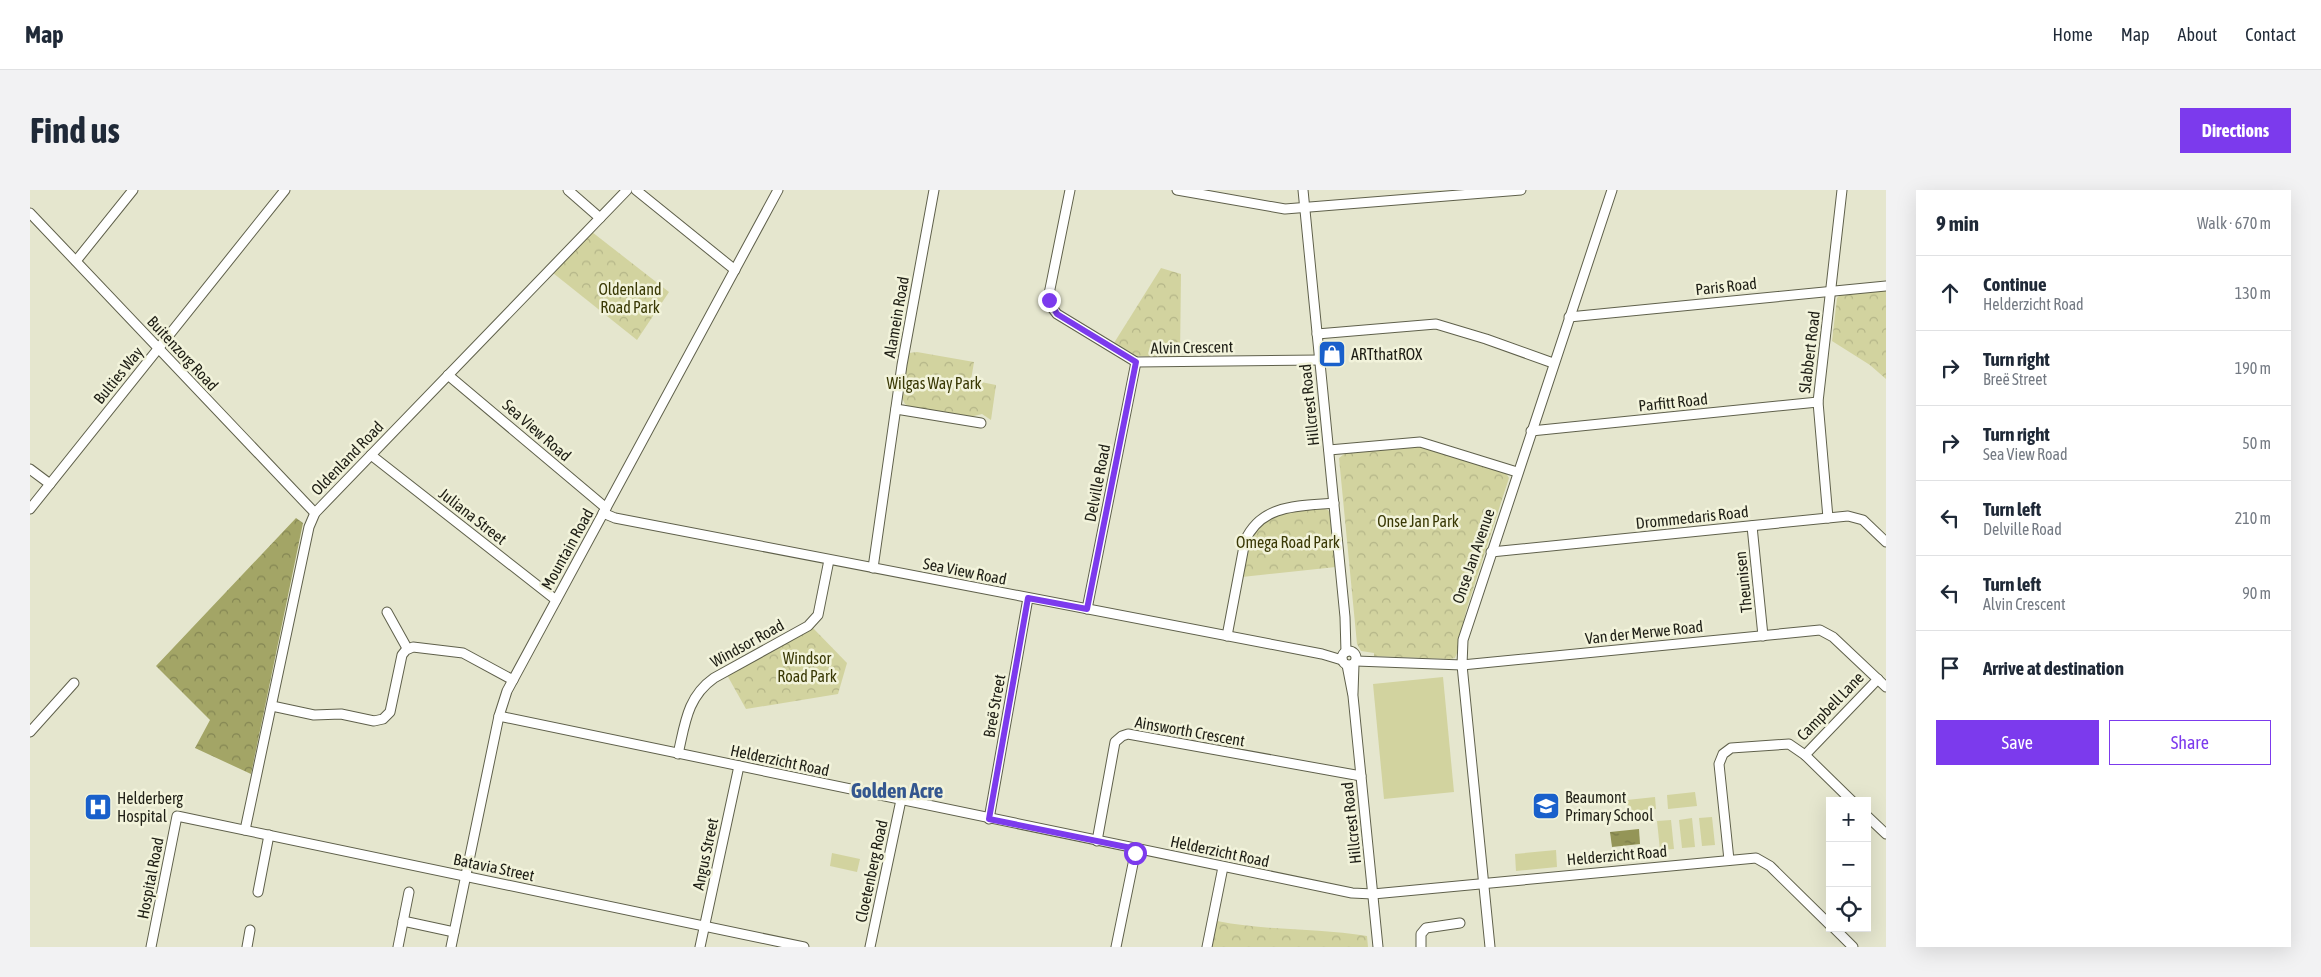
<!DOCTYPE html>
<html lang="en">
<head>
<meta charset="utf-8">
<style>
  body { margin:0; font-family:"Asap Condensed",sans-serif; background:#f2f2f3; color:#1f2937 }
  .controls { position:absolute; right:15px; bottom:15px; display:grid; overflow:hidden; border-radius:0px; box-shadow:0 5px 20px #0002 }
  .controls button { width:45px; height:45px; display:grid; place-items:center; padding:0; border:0; border-bottom:1px solid #e0e1e3; background:#fff; color:#1f2937; font:25px sans-serif }
  .stop { position:absolute; width:15px; height:15px; margin:-11px; border:4px solid #7c3aed; border-radius:50%; background:#fff }
  .stop.end { background:#7c3aed; border-color:#fff; box-shadow:0 1px 5px #0008 }
  .list { margin:0; padding:0; list-style:none }
  h2 { display:flex; justify-content:space-between; align-items:center; height:65px; margin:0; padding:0 20px; font-size:21px }
  h2 small { font-size:16px; font-weight:400; color:#747a83 }
  .list li { display:grid; grid-template-columns:32px 1fr auto; gap:15px; align-items:center; box-sizing:border-box; height:75px; padding:0 20px; border-top:1px solid #e0e1e3 }
  .list b { display:block; font-size:19px; white-space:nowrap }
  .list p { margin:0; font-size:16px; white-space:nowrap; color:#747a83 }
  .list em { font-size:16px; font-style:normal; color:#747a83 }
  .actions { display:flex; gap:10px; padding:15px 20px }
  .actions a { flex:1; padding:11px 0; border:1px solid #7c3aed; border-radius:0px; text-align:center; font-size:18px; color:#7c3aed }
  .actions .main { background:#7c3aed; color:#fff }
  .icon { flex:none; width:28px; height:28px; fill:none; stroke:currentColor; stroke-width:2; stroke-linecap:round; stroke-linejoin:round }
  .map { position:relative; flex:none; width:1856px; height:757px; overflow:hidden; border-radius:0px }
  header { display:flex; align-items:center; gap:30px; box-sizing:border-box; height:70px; padding:0 25px; background:#fff; border-bottom:1px solid #e0e1e3 }
  header strong { font-size:24px }
  nav { display:flex; gap:28px; margin-inline-start:auto; font-size:18px }
  .intro { display:flex; align-items:center; justify-content:space-between; box-sizing:border-box; height:120px; padding:0 30px }
  h1 { margin:0; font-size:35px }
  .button { padding:12px 22px; border-radius:0px; background:#7c3aed; color:#fff; font-size:18px; font-weight:700 }
  main { display:flex; gap:30px; padding:0 30px }
  aside { flex:1; background:#fff; border-radius:0px; box-shadow:0 5px 20px #0002 }
  .map>svg:first-child { display:block }
  .forest { fill:url(#forest-crowns) }
  .park { fill:url(#park-crowns) }
  .pitch { fill:#d2d39f }
  .water { fill:url(#water-ripples) }
  .lines { fill:none; stroke-linecap:round; stroke-linejoin:round }
  .street-casing { stroke:#5f604b; stroke-width:11 }
  .street { stroke:#fff; stroke-width:9 }
  .route { stroke:#7c3aed; stroke-width:6 }
  .labels { text-anchor:middle; dominant-baseline:central; stroke-width:5; stroke-linejoin:round; paint-order:stroke }
  .street-label { font-size:16px; fill:#1e1e15; stroke:#f2f3db }
  .park-label { font-size:16px; fill:#393804; stroke:#f2f3db }
  .poi-label { font-size:16px; fill:#1e1e15; stroke:#f2f3db; text-anchor:start }
  .district-label { font-size:21px; font-weight:bold; fill:#34578f; stroke:#f2f3db }
</style>
</head>
<body>
<header>
<strong>Map</strong>
<nav><a>Home</a><a>Map</a><a>About</a><a>Contact</a></nav>
</header>
<div class="intro"><h1>Find us</h1><a class="button">Directions</a></div>
<main>
<div class="map">
<svg width="1856" height="757" viewBox="0 0 1856 757">
  <defs>
    <pattern id="forest-crowns" width="20" height="18" patternUnits="userSpaceOnUse" patternTransform="scale(1.25)"><rect width="20" height="18" fill="#a3a566"/><path d="M2 6a3 3 0 1 1 6 0M12 15a3 3 0 1 1 6 0" fill="none" stroke="#848653"/></pattern>
    <pattern id="park-crowns" width="20" height="18" patternUnits="userSpaceOnUse" patternTransform="scale(1.25)"><rect width="20" height="18" fill="#d2d39f"/><path d="M2 6a3 3 0 1 1 6 0M12 15a3 3 0 1 1 6 0" fill="none" stroke="#b4b588"/></pattern>
    <pattern id="water-ripples" width="26" height="14" patternUnits="userSpaceOnUse" patternTransform="scale(1.25)"><rect width="26" height="14" fill="#949557"/><path d="M2 4q2-2 4 0t4 0M15 11q2-2 4 0t4 0" fill="none" stroke="#787947"/></pattern>
  </defs>
  <rect width="100%" height="100%" fill="#e5e6ce"/>
  <!-- forest -->
  <polygon class="forest" points="266,328 273,333 221,584 165,558 180,530 126,476"/>
  <!-- park -->
  <g class="park">
    <polygon points="562,42 639,102 607,150 523,83"/>
    <polygon points="1131,78 1151,84 1150,167 1107,166 1084,153"/>
    <polygon points="1856,100 1856,189 1840,175 1802,151 1807,108 1812,103"/>
    <polygon points="887,162 944,172 941,190 966,195 961,230 952,224 940,227 880,217 875,214 872,208 879,163"/>
    <polygon points="1390,255 1476,283 1479,288 1436,421 1427,463 1425,468 1420,469 1344,466 1344,463 1331,461 1327,454 1309,268 1318,261"/>
    <path d="M1291,318l7,2 3,5 5,52 -94,10c11,-61 19,-62 79,-69z"/>
    <polygon points="782,437 817,473 808,504 716,519 697,485"/>
    <path d="M1187,731c50,10 100,7 150,15l1,11h-156z"/>
  </g>
  <!-- pitch -->
  <g class="pitch">
    <polygon points="1413,487 1424,602 1354,609 1343,494"/>
    <polygon points="1665,602 1667,616 1638,619 1637,605"/>
    <polygon points="1625,607 1626,619 1598,622 1597,610"/>
    <polygon points="1682,627 1685,655 1672,656 1669,628"/>
    <polygon points="1662,628 1665,657 1652,658 1649,630"/>
    <polygon points="1641,630 1644,659 1630,660 1627,631"/>
    <polygon points="1526,660 1527,677 1486,681 1485,664"/>
    <polygon points="802,663 830,669 827,682 800,676"/>
  </g>
  <!-- water -->
  <polygon class="water" points="1609,639 1610,654 1582,657 1580,642"/>
  <g class="lines">
    <!-- street casing -->
    <g class="street-casing">
      <g id="street">
        <polyline points="538,0 570,28"/>
        <polyline points="606,0 705,80"/>
        <polyline points="1040,0 1019,104 1020,115 1027,124 1106,172 1290,170"/>
        <polyline points="1147,0 1255,19 1491,0"/>
        <polyline points="1273,0 1315,427 1316,462"/>
        <polyline points="0,23 285,323"/>
        <polyline points="46,71 103,0"/>
        <polyline points="1539,127 1856,96"/>
        <polyline points="1287,144 1406,134 1456,149 1523,173"/>
        <polyline points="418,185 576,318"/>
        <polyline points="866,219 951,233"/>
        <polyline points="1501,241 1788,212"/>
        <polyline points="1299,260 1390,252 1487,282"/>
        <polyline points="341,265 526,410"/>
        <polyline points="0,279 20,294"/>
        <polyline points="0,319 255,0"/>
        <polyline points="573,323 585,328 1292,464 1312,470"/>
        <polyline points="1798,328 1788,212 1812,0"/>
        <polyline points="1722,336 1733,446"/>
        <polyline points="1461,362 1818,326 1833,330 1856,352"/>
        <polyline points="843,378 872,175 904,0"/>
        <polyline points="1057,419 1106,172"/>
        <polyline points="357,422 377,458"/>
        <path d="M1197,446l18,-95c16,-37 54,-35 89,-38"/>
        <circle cx="1319" cy="468" r="7"/>
        <polyline points="1326,471 1432,475 1790,440 1803,447 1856,497"/>
        <polyline points="1317,475 1323,506 1348,757"/>
        <polyline points="1323,503 1324,474"/>
        <polyline points="242,516 284,525 311,524 344,531 353,529 360,522 372,465 376,460 383,457 433,463 483,490"/>
        <polyline points="469,526 1322,703 1343,704 1726,668 1740,676 1800,735"/>
        <polyline points="0,542 44,493"/>
        <path d="M648,564c7,-30 9,-57 36,-76l94,-52 10,-11 11,-55"/>
        <polyline points="1775,565 1848,489"/>
        <polyline points="1837,626 1856,644"/>
        <polyline points="959,629 998,408"/>
        <polyline points="215,640 279,337 285,323 597,0"/>
        <polyline points="1067,651 1085,552 1092,546 1098,544 1331,586"/>
        <polyline points="1699,670 1689,574 1693,564 1701,558 1759,554 1775,565 1822,611"/>
        <polyline points="228,702 239,645"/>
        <polyline points="373,731 424,742"/>
        <polyline points="1804,738 1823,757"/>
        <polyline points="121,757 147,626 774,757"/>
        <polyline points="217,757 220,740"/>
        <polyline points="368,757 379,702"/>
        <polyline points="421,757 469,526 477,501 748,0"/>
        <polyline points="670,757 709,576"/>
        <polyline points="840,757 871,610"/>
        <polyline points="1086,757 1106,659"/>
        <polyline points="1177,757 1193,677"/>
        <polyline points="1391,757 1391,744 1396,738 1430,733"/>
        <polyline points="1460,757 1432,475 1433,450 1582,0"/>
      </g>
    </g>
    <!-- street -->
    <use href="#street" class="street"/>
  </g>
  <g class="lines">
    <!-- route -->
    <polyline class="route" points="1019,110 1027,124 1106,172 1057,419 998,408 959,629 1106,659 1105,663"/>
  </g>
  <!-- icons -->
  <defs>
    <g id="shop-square" transform="scale(1.4375)"><rect x="-9" y="-9" width="18" height="18" rx="4" fill="#1960cb" stroke="#f2f3db"/><path d="M-5-2.5h2.3a2.7 3.5 0 0 1 5.4 0H5L5.5 6h-11ZM-1.5-2.5h3a1.5 2.3 0 0 0-3 0Z" fill="#fff"/></g>
    <g id="school-square" transform="scale(1.4375)"><rect x="-9" y="-9" width="18" height="18" rx="4" fill="#1960cb" stroke="#f2f3db"/><path d="M0-5L7-2L0 1L-7-2ZM-4 1L0 2.5L4 1V4Q0 6-4 4Z" fill="#fff"/></g>
    <g id="hospital-square" transform="scale(1.4375)"><rect x="-9" y="-9" width="18" height="18" rx="4" fill="#1960cb" stroke="#f2f3db"/><path d="M-5-5h3v3.5h4V-5h3V5h-3V1.5h-4V5h-3Z" fill="#fff"/></g>
  </defs>
  <g fill-rule="evenodd">
    <use href="#shop-square" x="1302" y="164"/>
    <use href="#school-square" x="1516" y="616"/>
    <use href="#hospital-square" x="68" y="617"/>
  </g>
  <g class="labels">
    <!-- street labels -->
    <g class="street-label">
      <text transform="translate(1696 96) rotate(-6)">Paris Road</text>
      <text transform="translate(866 127) rotate(-80)">Alamein Road</text>
      <text transform="translate(1162 157) rotate(-1)">Alvin Crescent</text>
      <text transform="translate(1779 162) rotate(-83)">Slabbert Road</text>
      <text transform="translate(153 163) rotate(47)">Buitenzorg Road</text>
      <text transform="translate(88 185) rotate(-51)">Bulties Way</text>
      <text transform="translate(1643 212) rotate(-6)">Parfitt Road</text>
      <text transform="translate(1279 215) rotate(-96)">Hillcrest Road</text>
      <text transform="translate(507 240) rotate(41)">Sea View Road</text>
      <text transform="translate(317 268) rotate(-46)">Oldenland Road</text>
      <text transform="translate(1067 293) rotate(-79)">Delville Road</text>
      <text transform="translate(443 326) rotate(38)">Juliana Street</text>
      <text transform="translate(1662 327) rotate(-6)">Drommedaris Road</text>
      <text transform="translate(537 359) rotate(-61)">Mountain Road</text>
      <text transform="translate(1443 366) rotate(-71)">Onse Jan Avenue</text>
      <text transform="translate(935 381) rotate(11)">Sea View Road</text>
      <text transform="translate(1713 392) rotate(-96)">Theunisen</text>
      <text transform="translate(1614 442) rotate(-6)">Van der Merwe Road</text>
      <text transform="translate(717 453) rotate(-29)">Windsor Road</text>
      <text transform="translate(964 516) rotate(-80)">Breë Street</text>
      <text transform="translate(1800 516) rotate(-46)">Campbell Lane</text>
      <text transform="translate(1160 541) rotate(10)">Ainsworth Crescent</text>
      <text transform="translate(750 570) rotate(12)">Helderzicht Road</text>
      <text transform="translate(1321 633) rotate(-96)">Hillcrest Road</text>
      <text transform="translate(1190 661) rotate(12)">Helderzicht Road</text>
      <text transform="translate(675 664) rotate(-78)">Angus Street</text>
      <text transform="translate(1587 665) rotate(-5)">Helderzicht Road</text>
      <text transform="translate(464 677) rotate(12)">Batavia Street</text>
      <text transform="translate(841 681) rotate(-78)">Cloetenberg Road</text>
      <text transform="translate(120 688) rotate(-79)">Hospital Road</text>
    </g>
    <!-- park labels -->
    <g class="park-label">
      <text x="600" y="99">Oldenland<tspan x="600" dy="18">Road Park</tspan></text>
      <text x="904" y="193">Wilgas Way Park</text>
      <text x="1388" y="331">Onse Jan Park</text>
      <text x="1258" y="352">Omega Road Park</text>
      <text x="777" y="468">Windsor<tspan x="777" dy="18">Road Park</tspan></text>
    </g>
    <!-- poi labels -->
    <g class="poi-label">
      <text x="1321" y="164">ARTthatROX</text>
      <text x="1535" y="607">Beaumont<tspan x="1535" dy="18">Primary School</tspan></text>
      <text x="87" y="608">Helderberg<tspan x="87" dy="18">Hospital</tspan></text>
    </g>
    <!-- district labels -->
    <g class="district-label">
      <text x="867" y="600">Golden Acre</text>
    </g>
  </g>
</svg>
<div class="controls">
<button>+</button>
<button>−</button>
<button><svg class="icon" aria-label="locate" viewBox="0 0 24 24"><circle cx="12" cy="12" r="6"/><path d="M12 2v4M12 18v4M2 12h4M18 12h4"/></svg></button>
</div>
<div class="stop" style="left:1105px;top:663px"></div>
<div class="stop end" style="left:1019px;top:110px"></div>
</div>
<aside>
<h2>9 min<small>Walk · 670 m</small></h2>
<ul class="list">
<li><svg class="icon" aria-label="ahead" viewBox="0 0 24 24"><path d="M12 20V5M6 11l6-6 6 6"/></svg><div><b>Continue</b><p>Helderzicht Road</p></div><em>130 m</em></li>
<li><svg class="icon" aria-label="right" viewBox="0 0 24 24"><path d="M7 20v-9h11M14 6l5 5-5 5"/></svg><div><b>Turn right</b><p>Breë Street</p></div><em>190 m</em></li>
<li><svg class="icon" aria-label="right" viewBox="0 0 24 24"><path d="M7 20v-9h11M14 6l5 5-5 5"/></svg><div><b>Turn right</b><p>Sea View Road</p></div><em>50 m</em></li>
<li><svg class="icon" aria-label="left" viewBox="0 0 24 24"><path d="M17 20v-9H6M10 6l-5 5 5 5"/></svg><div><b>Turn left</b><p>Delville Road</p></div><em>210 m</em></li>
<li><svg class="icon" aria-label="left" viewBox="0 0 24 24"><path d="M17 20v-9H6M10 6l-5 5 5 5"/></svg><div><b>Turn left</b><p>Alvin Crescent</p></div><em>90 m</em></li>
<li><svg class="icon" aria-label="arrive" viewBox="0 0 24 24"><path d="M6 21V4h12l-3 4 3 4H6"/></svg><div><b>Arrive at destination</b></div></li>
</ul>
<div class="actions"><a class="main">Save</a><a>Share</a></div>
</aside>
</main>
</body>
</html>
